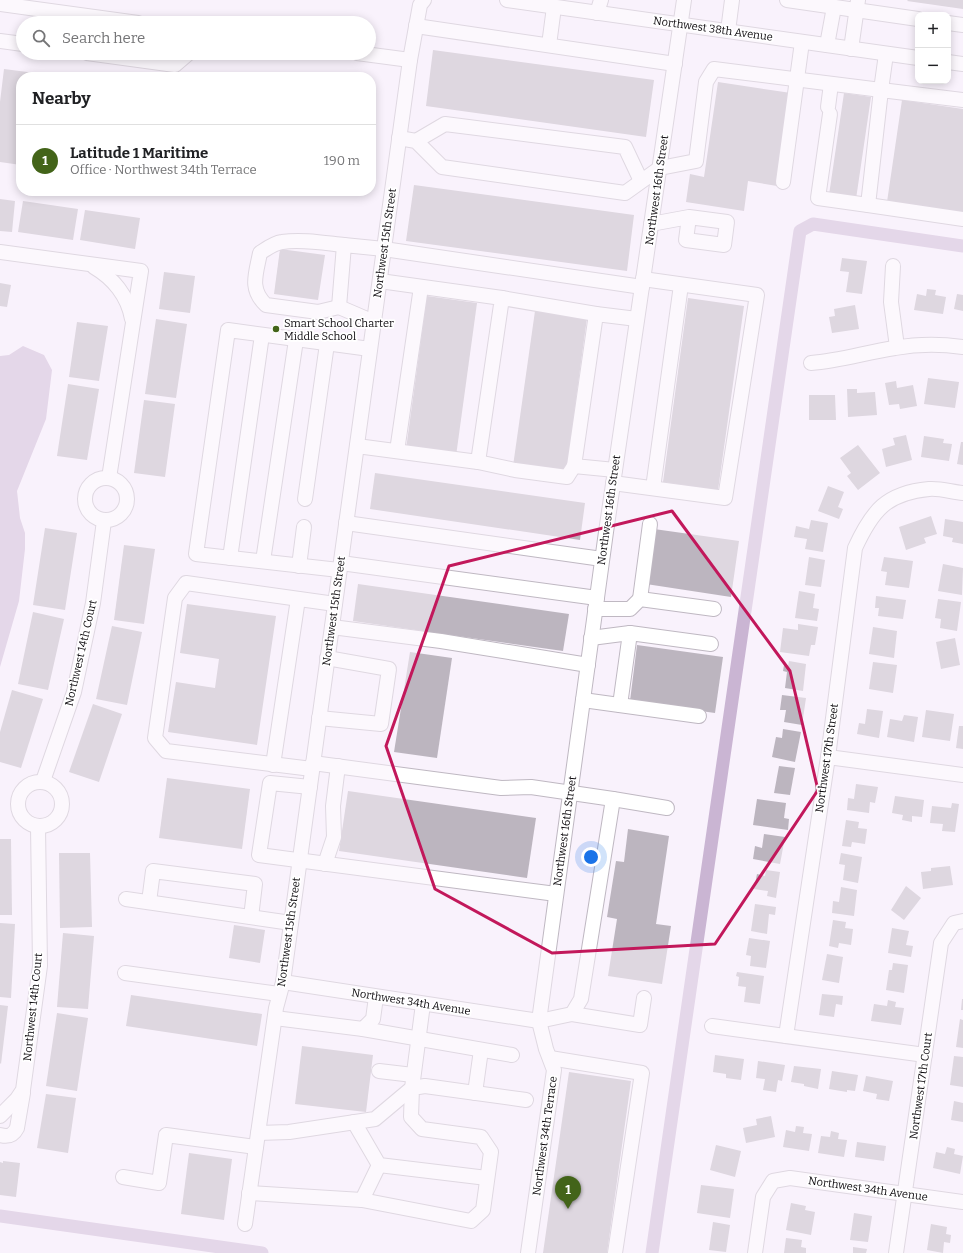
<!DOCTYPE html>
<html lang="en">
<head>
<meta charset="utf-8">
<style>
  body { margin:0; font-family:Bitter,serif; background:#f2f2f2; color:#202124 }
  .controls { position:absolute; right:12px; top:12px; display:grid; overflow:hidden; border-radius:8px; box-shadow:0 2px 10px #0003 }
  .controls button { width:36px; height:36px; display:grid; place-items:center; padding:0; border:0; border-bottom:1px solid #e0e0e0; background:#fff; color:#202124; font:20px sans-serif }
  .you { position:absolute; left:591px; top:857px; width:14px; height:14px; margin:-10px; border:3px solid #fff; border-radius:50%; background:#1a73e8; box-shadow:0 0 0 6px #1a73e833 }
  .badge { display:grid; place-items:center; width:26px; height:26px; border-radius:50%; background:#436419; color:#fff; font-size:13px; font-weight:700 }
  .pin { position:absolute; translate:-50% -33px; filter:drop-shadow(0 1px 2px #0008) }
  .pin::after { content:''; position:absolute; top:21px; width:14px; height:12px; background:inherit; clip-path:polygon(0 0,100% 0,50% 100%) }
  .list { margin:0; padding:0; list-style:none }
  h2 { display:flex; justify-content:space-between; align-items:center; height:52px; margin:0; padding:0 16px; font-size:17px }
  h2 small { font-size:13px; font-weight:400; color:#757577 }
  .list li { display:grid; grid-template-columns:26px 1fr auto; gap:12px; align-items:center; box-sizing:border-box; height:72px; padding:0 16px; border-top:1px solid #e0e0e0 }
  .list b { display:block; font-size:15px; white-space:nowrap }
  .list p { margin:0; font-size:13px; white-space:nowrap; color:#757577 }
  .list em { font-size:13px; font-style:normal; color:#757577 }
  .icon { flex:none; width:22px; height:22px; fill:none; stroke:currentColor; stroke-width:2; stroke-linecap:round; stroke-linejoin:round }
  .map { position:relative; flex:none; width:963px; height:1253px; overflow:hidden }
  .search { position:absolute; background:#fff; box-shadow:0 2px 10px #0003; left:16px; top:16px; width:360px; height:44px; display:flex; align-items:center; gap:10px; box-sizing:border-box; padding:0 14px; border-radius:22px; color:#757577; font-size:15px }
  .panel { position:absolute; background:#fff; box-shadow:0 2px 10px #0003; left:16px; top:72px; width:360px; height:124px; border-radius:16px }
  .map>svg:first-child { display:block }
  .water { fill:#cab5d3 }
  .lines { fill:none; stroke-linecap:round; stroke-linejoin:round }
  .canal { stroke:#cab5d3; stroke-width:13 }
  .building { fill:#bcb5bf }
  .minor-casing { stroke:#bfb8c2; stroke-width:16 }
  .minor { stroke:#fff; stroke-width:14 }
  .marked { fill:none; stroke:#c2185b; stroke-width:3; stroke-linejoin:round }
  .poi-dot { fill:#436419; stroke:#fff; stroke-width:1.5 }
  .labels { text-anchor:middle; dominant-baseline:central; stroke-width:3.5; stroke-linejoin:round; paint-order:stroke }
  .street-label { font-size:11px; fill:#0e0b0f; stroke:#fff }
  .poi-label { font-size:11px; fill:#0e0b0f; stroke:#fff; text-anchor:start }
</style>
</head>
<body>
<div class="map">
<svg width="963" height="1253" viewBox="0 0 963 1253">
  <rect width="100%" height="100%" fill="#f9f2fc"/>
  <!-- water -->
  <polygon class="water" points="23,346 44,355 52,370 46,419 17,491 20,518 25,533 25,549 19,601 0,667 0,356 9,355"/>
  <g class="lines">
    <!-- canal -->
    <g class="canal">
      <polyline points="0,1216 262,1253"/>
      <polyline points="652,1253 800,231 813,224 963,246"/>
    </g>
  </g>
  <!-- building -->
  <g class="building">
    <polygon points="908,0 963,0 963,9 907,1"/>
    <polygon points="433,50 654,80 646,137 426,106"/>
    <polygon points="4,69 58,76 21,77 21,165 0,162 0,102"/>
    <polygon points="718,82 791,93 777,186 748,181 744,211 686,202 690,174 704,177"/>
    <polygon points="844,93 871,97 856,199 829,195"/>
    <polygon points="902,100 963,109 963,213 887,202"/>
    <polygon points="414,185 634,215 627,271 406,241"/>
    <polygon points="0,199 15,201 12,232 0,231"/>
    <polygon points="23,201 78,209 73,240 18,232"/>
    <polygon points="85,210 140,218 135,249 80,240"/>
    <polygon points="280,249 325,255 318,300 274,294"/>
    <polygon points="842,258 867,261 862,294 846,292 849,272 840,271"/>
    <polygon points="164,272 195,276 190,313 159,309"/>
    <polygon points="0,283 11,285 7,307 0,306"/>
    <polygon points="927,289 936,290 935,295 946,297 943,314 914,310 917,294 926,296"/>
    <polygon points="957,294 963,295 963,311 954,309"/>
    <polygon points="427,296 477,303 456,456 406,449"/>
    <polygon points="688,298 744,306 718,490 663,482"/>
    <polygon points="855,305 859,329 832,333 829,317 835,316 834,309"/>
    <polygon points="535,311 587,318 566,473 513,466"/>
    <polygon points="156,319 187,324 176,398 145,394"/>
    <polygon points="77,322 108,326 99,381 69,377"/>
    <polygon points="928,378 959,382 955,408 924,404"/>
    <polygon points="896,381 897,388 913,385 917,406 900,409 899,404 889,405 885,383"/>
    <polygon points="68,384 99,389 87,460 57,456"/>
    <polygon points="847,389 857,389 857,393 875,392 877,415 848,417"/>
    <polygon points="809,395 835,395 836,420 809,420"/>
    <polygon points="144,400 175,404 165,477 134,473"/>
    <polygon points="906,435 912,460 886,467 882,449 895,445 893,438"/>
    <polygon points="924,436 944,439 943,443 952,444 949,461 921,457"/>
    <polygon points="961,442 963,442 963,465 957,464"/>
    <polygon points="858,445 880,473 858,490 847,476 851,473 840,458"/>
    <polygon points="375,473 585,503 580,540 370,509"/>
    <polygon points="828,486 844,492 838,507 843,509 839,519 818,511"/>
    <polygon points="931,516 937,534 924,538 926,543 906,550 899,527"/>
    <polygon points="945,519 963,522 963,544 952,542 953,538 943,536"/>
    <polygon points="811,520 828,523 823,552 805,549 807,539 794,537 796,526 809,529"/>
    <polygon points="45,528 77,533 65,610 33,605"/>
    <polygon points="654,529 739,541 731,597 646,584"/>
    <polygon points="124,545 155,549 144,624 114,620"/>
    <polygon points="809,557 825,560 821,587 805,585"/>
    <polygon points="884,557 913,561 909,588 885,585 887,572 881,571"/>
    <polygon points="943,564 963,568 962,595 938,591"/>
    <polygon points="358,584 569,614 563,651 353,621"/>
    <polygon points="799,591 815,594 813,608 819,609 817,621 795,618"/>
    <polygon points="876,596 906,600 903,619 878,616 879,608 875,608"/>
    <polygon points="938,599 961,602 957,631 940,628 941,619 935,618"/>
    <polygon points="187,604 276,616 257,745 168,732 176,682 215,688 219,659 180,653"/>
    <polygon points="33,612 64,619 48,690 18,684"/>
    <polygon points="798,624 818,627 815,645 811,645 809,656 780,652 783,628 798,630"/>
    <polygon points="112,626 142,632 127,705 96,699"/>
    <polygon points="873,627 897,631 894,658 869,654"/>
    <polygon points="955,638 960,665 941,669 936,642"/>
    <polygon points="637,645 723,657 715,713 630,701"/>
    <polygon points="410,652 452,658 437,758 394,752"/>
    <polygon points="789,661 806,664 803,691 785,688 787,672 783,671 784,665 788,666"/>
    <polygon points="873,662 897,665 893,693 869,689"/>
    <polygon points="12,690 43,699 21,768 0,762 0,732"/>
    <polygon points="782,695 806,698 802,725 784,722 786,710 780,710"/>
    <polygon points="93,704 122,714 99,782 69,772"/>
    <polygon points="867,709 883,711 879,738 857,734 859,723 865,724"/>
    <polygon points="926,710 954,714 950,741 922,737"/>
    <polygon points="904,715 918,717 914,742 887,737 890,719 902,721"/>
    <polygon points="959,726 963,726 963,749 956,748"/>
    <polygon points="783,729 801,732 795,762 772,757 776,737 782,738"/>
    <polygon points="779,766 795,768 790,795 774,793"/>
    <polygon points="167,778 250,789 242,849 159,838"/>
    <polygon points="856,784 878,787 875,803 870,802 869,813 847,810 848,798 854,799"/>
    <polygon points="348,791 536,818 527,878 339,851"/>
    <polygon points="895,796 924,800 922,817 912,816 912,822 902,820 903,815 892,813"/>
    <polygon points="757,799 786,803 784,818 789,819 788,830 753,825"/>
    <polygon points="952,803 959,804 955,832 942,831 943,824 930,823 932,806 951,808"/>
    <polygon points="846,820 859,822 858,828 867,829 865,844 852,842 851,847 842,846"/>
    <polygon points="628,829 669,836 656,924 671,926 662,984 608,976 617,919 607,917 616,861 624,862"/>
    <polygon points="764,834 785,837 780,864 753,859 755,846 762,848"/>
    <polygon points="0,839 11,839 12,915 0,915"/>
    <polygon points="59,853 90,853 92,927 60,928"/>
    <polygon points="841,853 862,857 858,883 843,880 845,865 839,864"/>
    <polygon points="950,866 953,885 923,889 921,872 931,871 931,868"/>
    <polygon points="766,870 780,872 776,898 767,896 768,891 754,889 757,874 765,876"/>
    <polygon points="906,886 921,898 904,920 891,910"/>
    <polygon points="841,887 857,890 854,916 832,913 833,901 839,902"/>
    <polygon points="755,904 776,907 775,915 769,914 767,934 751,931"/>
    <polygon points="833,920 846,922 845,928 853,929 851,945 839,943 838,948 829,946"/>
    <polygon points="0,923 15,924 11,998 0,997"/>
    <polygon points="234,925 265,930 260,963 229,958"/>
    <polygon points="892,928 909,931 906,945 913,946 911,957 888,953"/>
    <polygon points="63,933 94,936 88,1009 57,1007"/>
    <polygon points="749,938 770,941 766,968 750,966 751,956 746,955"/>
    <polygon points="827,954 843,957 839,983 822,980"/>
    <polygon points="893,963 908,965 904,993 886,990 889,970 892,970"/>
    <polygon points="737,972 764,976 760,1004 744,1002 746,987 738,986 739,977 736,976"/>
    <polygon points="822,994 843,996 842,1005 836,1004 834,1017 819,1015"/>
    <polygon points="131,995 262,1014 257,1046 126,1026"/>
    <polygon points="962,999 963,999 963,1010 961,1010"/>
    <polygon points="888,1000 896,1002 895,1007 904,1008 901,1025 871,1021 874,1004 887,1006"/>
    <polygon points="0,1005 8,1006 1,1064 0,1063"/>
    <polygon points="57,1013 88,1018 77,1091 46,1086"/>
    <polygon points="960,1019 963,1020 963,1048 956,1047"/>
    <polygon points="302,1046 373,1055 366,1112 295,1104"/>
    <polygon points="715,1055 744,1059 741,1080 726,1078 726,1074 713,1072"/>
    <polygon points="954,1056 963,1057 963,1087 950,1085"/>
    <polygon points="758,1061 785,1065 782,1081 778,1080 776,1092 763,1090 765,1079 756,1078"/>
    <polygon points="794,1066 821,1069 818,1089 804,1086 804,1084 791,1082"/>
    <polygon points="832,1071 858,1075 855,1091 847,1090 847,1092 829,1089"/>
    <polygon points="569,1072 631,1081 607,1253 543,1253"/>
    <polygon points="866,1076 893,1081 889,1101 876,1099 877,1094 863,1091"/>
    <polygon points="46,1094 76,1098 68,1153 37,1148"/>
    <polygon points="954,1101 963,1103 963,1122 951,1120"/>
    <polygon points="771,1116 775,1137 746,1143 743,1128 757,1125 756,1119"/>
    <polygon points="796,1126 804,1127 803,1133 812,1134 809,1151 783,1147 786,1130 795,1132"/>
    <polygon points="831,1131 839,1133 838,1139 847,1140 844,1157 818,1153 821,1136 830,1137"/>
    <polygon points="857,1142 886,1146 884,1161 855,1157"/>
    <polygon points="716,1145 741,1151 735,1177 710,1170"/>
    <polygon points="947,1147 955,1149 954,1154 963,1156 960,1174 933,1168 936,1152 945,1154"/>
    <polygon points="189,1153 232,1159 224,1220 181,1214"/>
    <polygon points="3,1161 20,1163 16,1197 0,1195 0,1162 3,1163"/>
    <polygon points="701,1185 734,1189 730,1218 697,1213"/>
    <polygon points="791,1203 806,1206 805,1210 815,1212 811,1235 786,1230"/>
    <polygon points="854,1213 872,1216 868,1242 850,1240"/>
    <polygon points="713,1222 730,1225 726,1252 709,1250"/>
    <polygon points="931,1224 947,1227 946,1234 951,1235 950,1243 944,1242 943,1253 927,1250"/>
    <polygon points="786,1238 802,1240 801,1247 806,1248 806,1253 784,1253"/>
    <polygon points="853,1247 867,1249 866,1253 853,1253"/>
  </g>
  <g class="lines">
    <!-- minor casing -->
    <g class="minor-casing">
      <g id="minor">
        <polyline points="507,0 918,58"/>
        <polyline points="787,0 918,19"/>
        <polyline points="0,4 138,23"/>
        <polyline points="597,13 601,0"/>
        <polyline points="948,23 963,25"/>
        <polyline points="416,26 675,64"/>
        <polyline points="728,31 732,0"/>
        <polyline points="0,41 23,44"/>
        <polyline points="549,45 554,7"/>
        <polyline points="827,45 834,7"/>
        <polyline points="851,49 858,0"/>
        <polyline points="87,53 175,65 189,53"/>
        <polyline points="357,53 410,60"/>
        <polyline points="948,62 963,64"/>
        <polyline points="963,100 881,90 868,205 963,219"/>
        <polyline points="828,107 831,84"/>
        <polyline points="830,114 818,198 868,205"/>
        <polyline points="399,138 416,141 442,167 625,193 660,168 696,161 706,82 714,69 881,90 886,54"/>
        <polyline points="416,141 445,124 625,147 641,181"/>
        <polyline points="783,182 802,42"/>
        <polyline points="651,224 689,217 727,222 724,245 686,240 689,217"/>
        <polyline points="0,252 141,271 109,478"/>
        <polyline points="893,266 891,302 897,347"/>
        <path d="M94,267c19,11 34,29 38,52"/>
        <polyline points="502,298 596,314"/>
        <path d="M339,307l-21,5 -52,-7c-17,-16 -10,-31 -6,-52 6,-4 14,-10 22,-11 20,-3 43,1 62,3"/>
        <polyline points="374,322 339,307 344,245 384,249 642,287"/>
        <path d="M811,363c29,-2 56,-11 84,-15 22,-4 46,-4 68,-1"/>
        <polyline points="357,446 478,462 502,298 380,281"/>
        <polyline points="397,451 421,287"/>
        <polyline points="478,462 515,470 567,477 574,466"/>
        <polyline points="615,470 574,466 596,314 637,319"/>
        <circle cx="106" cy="499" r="21"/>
        <polyline points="613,483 725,498 757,295 643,279"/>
        <polyline points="653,488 681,285"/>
        <polyline points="305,499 327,344"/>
        <polyline points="346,523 602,559"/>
        <polyline points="230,558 262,335"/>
        <polyline points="263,561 296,340"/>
        <polyline points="341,563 597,598"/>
        <polyline points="299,566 304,527"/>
        <polyline points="339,570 196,554 228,330 370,349"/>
        <polyline points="640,599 650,524"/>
        <polyline points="595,609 630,609 640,599 714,609"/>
        <polyline points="332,627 441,641 588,665"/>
        <polyline points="591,638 630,633"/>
        <polyline points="583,700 699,716"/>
        <polyline points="620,705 630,633 711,644"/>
        <polyline points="319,718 381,724 389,669 327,658"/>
        <polyline points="828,757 963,775"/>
        <polyline points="313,763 501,788 531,787 613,799 581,999 572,1014"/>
        <polyline points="273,765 298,599"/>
        <polyline points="312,769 166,751 155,738 175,598 186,583 335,604"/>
        <polyline points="43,781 74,692 93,603 104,521"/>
        <circle cx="40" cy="804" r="22"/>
        <polyline points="310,787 270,783 259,855 556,894"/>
        <polyline points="613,799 667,808"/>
        <polyline points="325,864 334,837 333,806 338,766"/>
        <polyline points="126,899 291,923"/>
        <polyline points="149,902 153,871 255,884 251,917"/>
        <polyline points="125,973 279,994"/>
        <polyline points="283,982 539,1021 572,1014 640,1025 644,998"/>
        <polyline points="275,1018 363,1029 373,1019 376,997"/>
        <polyline points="712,1026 925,1055"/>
        <polyline points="363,1029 512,1055"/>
        <path d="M786,1036l42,-279 27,-209c17,-37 31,-55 74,-59 11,-1 23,3 34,4"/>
        <polyline points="550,1058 642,1073 615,1253"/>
        <polyline points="379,1071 413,1075"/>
        <polyline points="475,1093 481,1050"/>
        <polyline points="0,1116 17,1099 23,1090 40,966 38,826"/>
        <polyline points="354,1122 379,1165 487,1178"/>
        <polyline points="258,1133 289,1132 375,1119 412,1088 423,1004"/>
        <path d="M0,1135c8,2 13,1 17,-7l6,-35"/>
        <polyline points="123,1177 159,1183 166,1135 256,1147"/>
        <polyline points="249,1193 362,1200 471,1221 483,1210 491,1152 481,1137 422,1129 411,1117 412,1088 425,1086 526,1100"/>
        <polyline points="362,1200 379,1165"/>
        <polyline points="245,1224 276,1008 283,982 410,60 420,5 424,0"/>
        <polyline points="528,1253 554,1070 546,1049 539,1021 606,532 684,0"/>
        <polyline points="755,1253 763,1197 773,1181 790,1178 963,1202"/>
        <polyline points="896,1253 941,943 954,923 963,921"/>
      </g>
    </g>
    <!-- minor -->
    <use href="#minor" class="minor"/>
  </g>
  <!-- marked area -->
  <path d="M0 0H963V1253H0ZM672,511l118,160 28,119 -103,154 -163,9 -117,-64 -49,-143 63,-180z" fill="#f9f2fc" fill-opacity=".55" fill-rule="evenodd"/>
  <path class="marked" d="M672,511l118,160 28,119 -103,154 -163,9 -117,-64 -49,-143 63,-180z"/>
  <!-- markers -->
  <circle class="poi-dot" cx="276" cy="329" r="4"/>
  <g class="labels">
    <!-- street labels -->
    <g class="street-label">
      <text transform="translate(713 29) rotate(8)">Northwest 38th Avenue</text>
      <text transform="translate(657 190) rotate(-82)">Northwest 16th Street</text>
      <text transform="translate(385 243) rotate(-82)">Northwest 15th Street</text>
      <text transform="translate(609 510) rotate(-82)">Northwest 16th Street</text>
      <text transform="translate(334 611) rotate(-82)">Northwest 15th Street</text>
      <text transform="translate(81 653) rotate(-77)">Northwest 14th Court</text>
      <text transform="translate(827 758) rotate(-82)">Northwest 17th Street</text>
      <text transform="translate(565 831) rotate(-82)">Northwest 16th Street</text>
      <text transform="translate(289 932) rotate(-82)">Northwest 15th Street</text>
      <text transform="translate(411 1002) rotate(9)">Northwest 34th Avenue</text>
      <text transform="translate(33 1007) rotate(-84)">Northwest 14th Court</text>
      <text transform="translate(921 1086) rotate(-82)">Northwest 17th Court</text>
      <text transform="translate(545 1136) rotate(-82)">Northwest 34th Terrace</text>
      <text transform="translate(868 1189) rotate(8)">Northwest 34th Avenue</text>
    </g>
    <!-- poi labels -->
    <g class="poi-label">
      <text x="284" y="323">Smart School Charter<tspan x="284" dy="13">Middle School</tspan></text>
    </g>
  </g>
</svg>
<div class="controls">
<button>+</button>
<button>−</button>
</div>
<div class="you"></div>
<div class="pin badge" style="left:568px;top:1209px">1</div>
<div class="search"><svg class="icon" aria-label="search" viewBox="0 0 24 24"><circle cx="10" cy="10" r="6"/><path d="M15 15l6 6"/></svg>Search here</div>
<section class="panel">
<h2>Nearby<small></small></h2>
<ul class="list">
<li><span class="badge">1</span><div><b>Latitude 1 Maritime</b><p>Office · Northwest 34th Terrace</p></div><em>190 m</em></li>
</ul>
</section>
</div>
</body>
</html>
